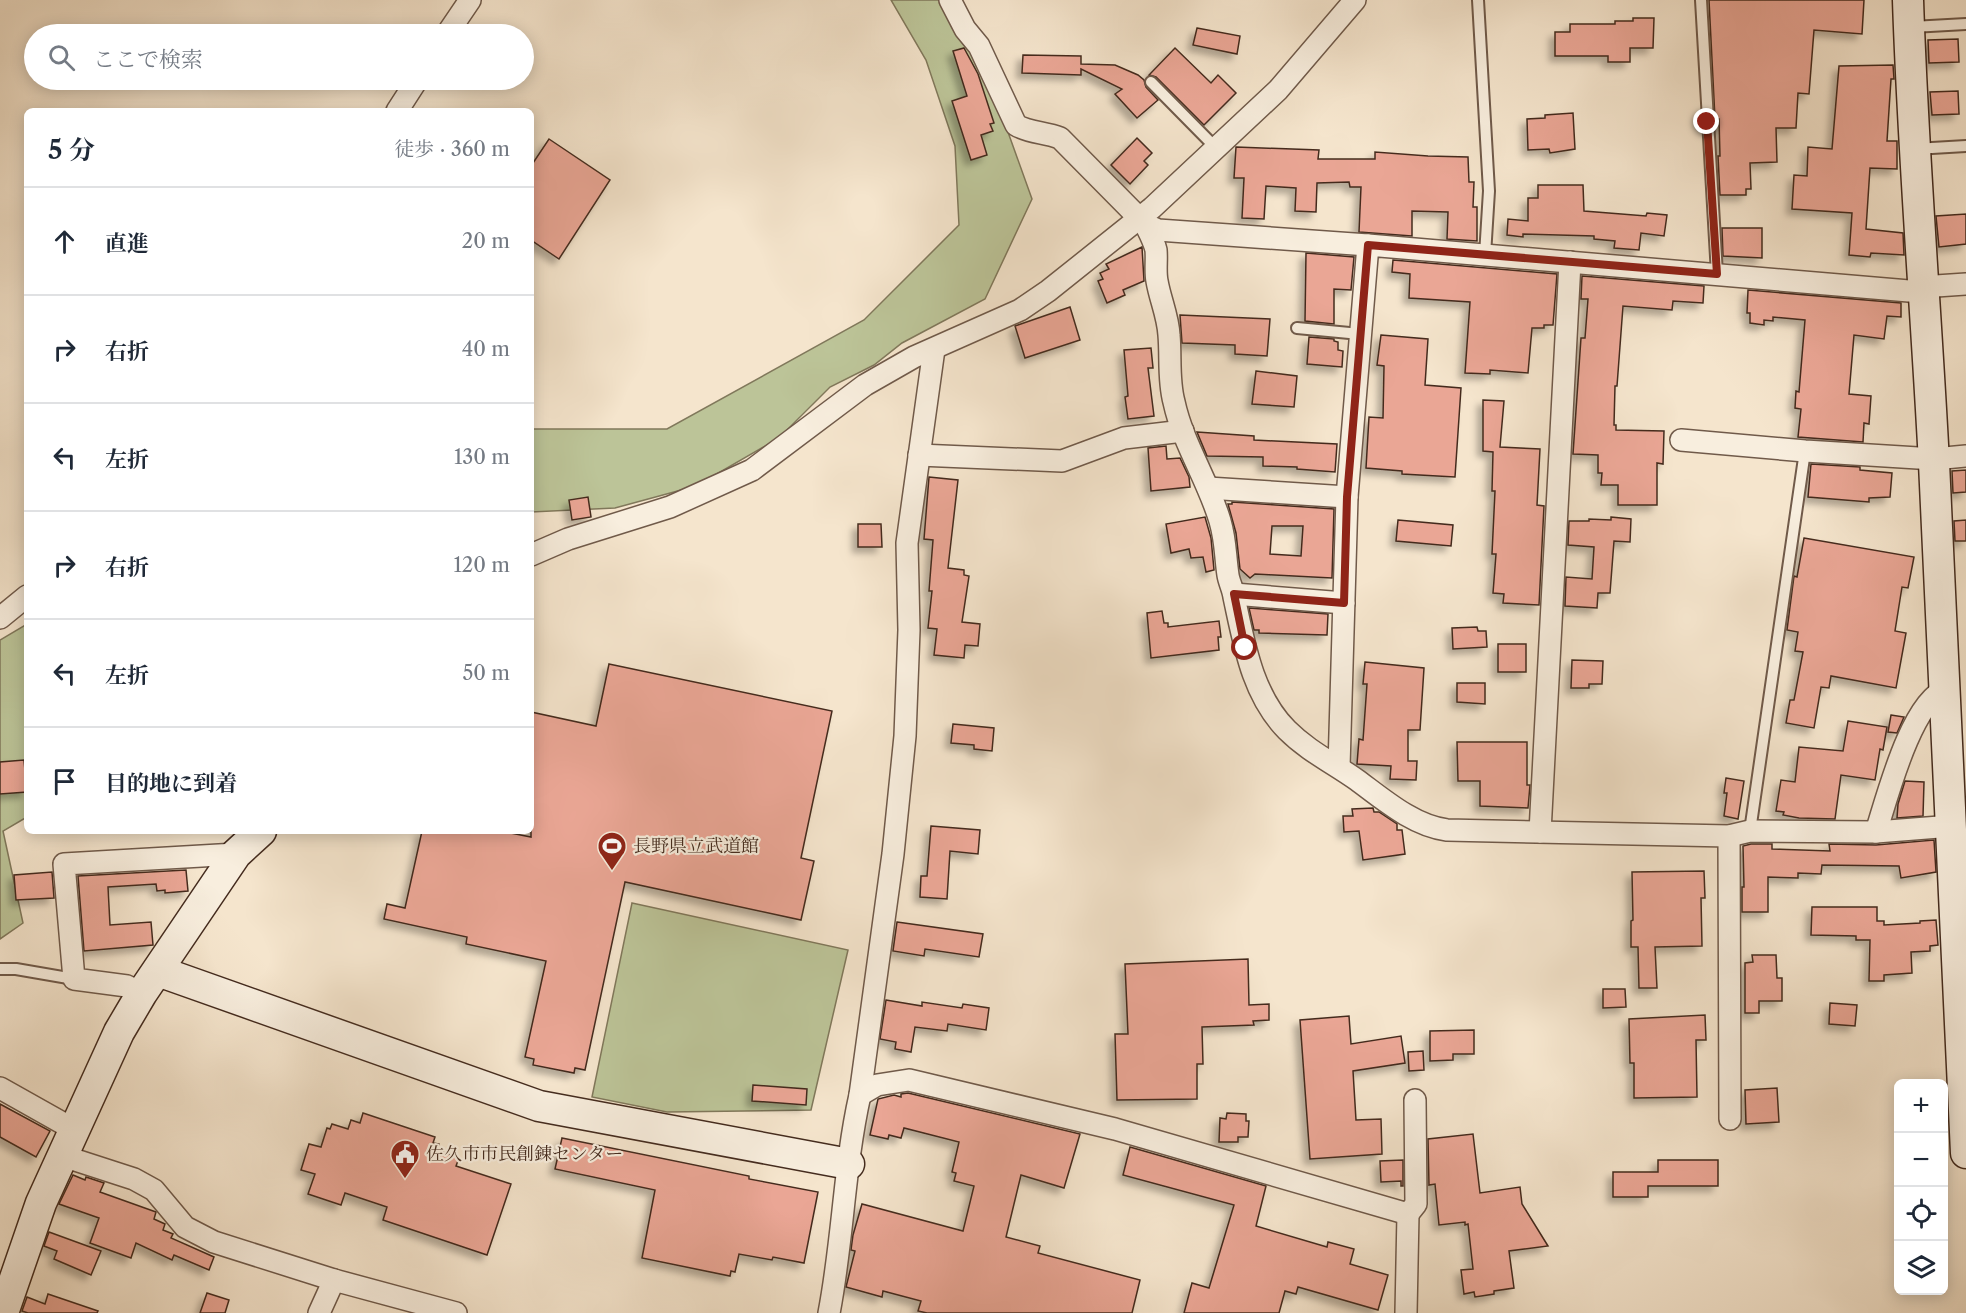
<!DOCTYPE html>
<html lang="ja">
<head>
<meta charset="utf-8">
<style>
  body { margin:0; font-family:"Libre Caslon Text","Noto Serif JP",serif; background:#f6f6f7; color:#1f2937 }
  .controls { position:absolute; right:18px; bottom:18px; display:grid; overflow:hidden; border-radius:9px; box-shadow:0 3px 15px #0003 }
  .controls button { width:54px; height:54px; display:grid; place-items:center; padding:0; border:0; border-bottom:2px solid #e0e1e3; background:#fff; color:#1f2937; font:30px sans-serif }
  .stop { position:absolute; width:18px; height:18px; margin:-14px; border:4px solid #8f2418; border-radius:50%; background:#fff }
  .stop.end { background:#8f2418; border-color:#fff; box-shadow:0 2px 6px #0008 }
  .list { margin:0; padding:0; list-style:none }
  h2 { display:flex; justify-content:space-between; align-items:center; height:78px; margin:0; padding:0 24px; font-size:26px }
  h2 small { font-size:20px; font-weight:400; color:#747a83 }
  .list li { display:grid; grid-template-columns:39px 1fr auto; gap:18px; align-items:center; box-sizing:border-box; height:108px; padding:0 24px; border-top:2px solid #e0e1e3 }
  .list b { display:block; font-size:22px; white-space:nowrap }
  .list em { font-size:20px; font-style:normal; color:#747a83 }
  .icon { flex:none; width:33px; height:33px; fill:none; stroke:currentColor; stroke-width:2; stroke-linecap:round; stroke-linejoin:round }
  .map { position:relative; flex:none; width:1966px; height:1313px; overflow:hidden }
  .search { position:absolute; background:#fff; box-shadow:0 3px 15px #0003; left:24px; top:24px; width:510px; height:66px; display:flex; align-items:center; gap:15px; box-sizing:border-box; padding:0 21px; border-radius:33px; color:#747a83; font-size:22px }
  .panel { position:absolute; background:#fff; box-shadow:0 3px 15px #0003; left:24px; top:108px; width:510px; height:726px; border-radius:9px }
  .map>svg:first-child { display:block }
  .green { fill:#bcc498; stroke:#80785b; stroke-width:1.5 }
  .building { fill:#eaa695; stroke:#442b1e; stroke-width:1.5; fill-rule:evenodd; filter:url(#shadow) }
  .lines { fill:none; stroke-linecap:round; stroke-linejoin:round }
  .lane-casing { stroke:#705a4a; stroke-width:14 }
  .street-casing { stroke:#705a4a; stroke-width:24 }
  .secondary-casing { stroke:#442b1e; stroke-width:33 }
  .lane { stroke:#f8eede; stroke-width:10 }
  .street { stroke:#f8eede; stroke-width:21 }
  .secondary { stroke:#f8eede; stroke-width:30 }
  .route { stroke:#8f2418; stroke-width:8 }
  .labels { text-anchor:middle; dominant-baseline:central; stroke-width:4.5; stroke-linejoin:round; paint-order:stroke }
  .poi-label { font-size:18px; fill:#442b1e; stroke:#f8eede; text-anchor:start }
</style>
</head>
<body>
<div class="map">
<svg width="1966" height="1313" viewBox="0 0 1966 1313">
  <defs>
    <filter id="shadow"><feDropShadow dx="-5.5" dy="5.5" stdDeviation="3" flood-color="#0004"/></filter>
  </defs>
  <rect width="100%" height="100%" fill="#f5e5cd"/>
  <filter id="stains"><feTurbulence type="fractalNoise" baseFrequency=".00333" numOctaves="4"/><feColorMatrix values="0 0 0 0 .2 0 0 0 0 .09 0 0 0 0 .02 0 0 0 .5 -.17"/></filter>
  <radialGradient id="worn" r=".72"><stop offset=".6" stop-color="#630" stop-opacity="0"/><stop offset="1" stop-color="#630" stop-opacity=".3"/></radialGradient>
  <!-- green -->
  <g class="green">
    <polygon points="891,0 957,0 966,15 1032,199 985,299 902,343 874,365 830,387 779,438 696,486 615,508 531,512 531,429 667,429 864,320 959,225 955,146 926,60"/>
    <polygon points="27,624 27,817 3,831 23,923 0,939 0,640"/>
    <polygon points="632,903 848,950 811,1110 667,1112 592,1097"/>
  </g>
  <!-- building -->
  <g class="building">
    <polygon points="1709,0 1864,0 1862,34 1814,30 1809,94 1798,93 1796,128 1776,128 1777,162 1750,163 1751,189 1746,189 1746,195 1720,195 1718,156 1720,156 1719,119 1715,119"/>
    <polygon points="1633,18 1654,18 1653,48 1630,48 1630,62 1608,62 1608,56 1555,56 1555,32 1570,32 1570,24 1615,24 1615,21 1633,21"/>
    <polygon points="1197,28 1240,36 1237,54 1193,45"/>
    <polygon points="1958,39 1959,62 1929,63 1928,40"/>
    <polygon points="964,48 978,74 994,123 990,124 993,131 981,135 987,155 971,160 952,101 967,96 953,51"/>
    <polygon points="1175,48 1211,83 1218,75 1236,93 1204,125 1156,77 1149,75"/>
    <polygon points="1023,55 1081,56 1081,64 1115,65 1138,75 1144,80 1146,87 1158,100 1137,118 1115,94 1122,89 1081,69 1081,75 1022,73"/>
    <polygon points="1893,65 1894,79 1891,79 1887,141 1897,141 1897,169 1870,168 1866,229 1903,233 1904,255 1871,253 1870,257 1849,255 1852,213 1792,209 1794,175 1807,176 1808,147 1832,149 1839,66"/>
    <polygon points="1958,91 1959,114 1932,115 1930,92"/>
    <polygon points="1573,113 1575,149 1550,153 1549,149 1528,150 1527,119 1545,118 1545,115"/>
    <polygon points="1137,138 1152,153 1144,161 1148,165 1130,184 1111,165"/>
    <polygon points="549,139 610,180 559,259 531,240 531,166"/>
    <polygon points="1236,147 1319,150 1318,159 1375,159 1375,152 1428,156 1468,157 1469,182 1474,182 1473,207 1477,207 1477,241 1447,239 1448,212 1412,211 1412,236 1359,232 1361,187 1350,187 1349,182 1317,183 1316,212 1295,211 1296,188 1266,186 1264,219 1242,218 1244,178 1234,178"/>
    <polygon points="1538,185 1583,185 1584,211 1646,216 1647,213 1667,215 1664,236 1641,233 1639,250 1614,248 1615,241 1594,239 1594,236 1523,234 1523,237 1507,235 1508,219 1528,221 1528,198 1538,198"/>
    <polygon points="1966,214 1966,244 1939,247 1936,216"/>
    <polygon points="1722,228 1762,228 1762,258 1723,256"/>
    <polygon points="1142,247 1144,281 1123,290 1125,295 1107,303 1098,281 1103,279 1100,273 1109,269 1106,264"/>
    <polygon points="1306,253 1354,257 1351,290 1334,289 1334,324 1305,321"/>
    <polygon points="1393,260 1557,274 1553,325 1544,325 1544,328 1532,328 1528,373 1490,370 1490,374 1465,373 1470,302 1409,298 1410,274 1392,272"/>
    <polygon points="1582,276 1704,286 1703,303 1673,301 1672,310 1623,306 1617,386 1615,386 1614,425 1616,425 1616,430 1664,431 1663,464 1657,463 1657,505 1618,505 1618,485 1601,485 1602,473 1598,473 1598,455 1573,454 1581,338 1585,338 1588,299 1581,299"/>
    <polygon points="1748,290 1901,303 1901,317 1887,316 1884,339 1854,335 1849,394 1871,396 1869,424 1864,423 1863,442 1798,437 1801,409 1795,408 1796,391 1799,392 1805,320 1773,317 1773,321 1764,320 1764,325 1750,323 1750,313 1747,313"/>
    <polygon points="1070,307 1080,340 1025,358 1015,326"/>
    <polygon points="1180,315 1270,319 1267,356 1235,354 1235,345 1182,343"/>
    <polygon points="1381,335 1428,339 1425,385 1461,388 1455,477 1402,474 1402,471 1366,468 1369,417 1383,418 1384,366 1377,365"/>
    <polygon points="1309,337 1334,339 1334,341 1338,342 1338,350 1343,351 1342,367 1307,364"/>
    <polygon points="1151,348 1153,368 1148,368 1154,416 1128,419 1125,397 1128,396 1124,350"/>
    <polygon points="1256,371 1297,376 1294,407 1252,404"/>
    <polygon points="1483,400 1504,401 1500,447 1540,449 1537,505 1544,506 1539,605 1503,603 1504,594 1493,593 1496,554 1492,554 1495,491 1492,491 1493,452 1483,451"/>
    <polygon points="1197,432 1254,436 1254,440 1337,444 1335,472 1297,469 1297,467 1263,466 1263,457 1207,456"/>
    <polygon points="1166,446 1167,459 1180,458 1189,477 1190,487 1151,491 1148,448"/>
    <polygon points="1811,464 1860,467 1860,470 1892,473 1890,497 1869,498 1869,502 1808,497"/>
    <polygon points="1966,470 1966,492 1953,493 1952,471"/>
    <polygon points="929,477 958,480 948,568 964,570 964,575 969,576 962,622 980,624 978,646 965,645 964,658 934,655 937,629 928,628 932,591 929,591 933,540 924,539"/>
    <polygon points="588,497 591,517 572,520 569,500"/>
    <path d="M1232,502l102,7 -2,69 -77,-4 -5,4 -10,-9 -4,-36 -8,-29h4zM1272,526h31l-2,30 -31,-2z"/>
    <polygon points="1205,517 1211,538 1214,570 1206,572 1203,557 1191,558 1189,549 1171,553 1166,524"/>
    <polygon points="1611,517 1631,519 1630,542 1614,541 1610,593 1598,593 1597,608 1565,606 1566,577 1592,579 1594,547 1568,545 1569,521 1589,521 1589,519 1611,520"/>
    <polygon points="1398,520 1453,525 1451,546 1396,541"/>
    <polygon points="1966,520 1966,541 1955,541 1954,521"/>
    <polygon points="858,524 881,524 882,547 858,547"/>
    <polygon points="1804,538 1914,557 1908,588 1902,587 1895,631 1906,633 1896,688 1831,676 1829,688 1821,687 1814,728 1786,723 1790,700 1794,700 1803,652 1795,651 1798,632 1787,630 1794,576 1797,577"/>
    <polygon points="1249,608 1328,614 1327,635 1259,633 1259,630 1254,630"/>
    <polygon points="1162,611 1164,623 1168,623 1168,627 1219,621 1221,637 1218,637 1219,650 1151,658 1147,613"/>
    <polygon points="1477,627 1478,631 1486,631 1487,647 1453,649 1452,628"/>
    <rect x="1498" y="644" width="28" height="28"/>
    <polygon points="1572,660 1603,661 1602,684 1589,684 1589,688 1571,688"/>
    <polygon points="1365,662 1424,668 1420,730 1408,730 1408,761 1417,761 1416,780 1390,779 1391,766 1357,764 1359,739 1363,740 1367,684 1363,684"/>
    <polygon points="609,664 832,711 801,858 814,861 801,920 625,882 585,1070 575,1068 574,1073 533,1065 534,1059 525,1057 546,961 466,944 467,937 384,919 387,904 405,908 422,831 501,831 531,837 531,712 596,726"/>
    <polygon points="1457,683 1485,683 1485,704 1457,702"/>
    <polygon points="1891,715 1904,717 1897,733 1888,732"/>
    <polygon points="1848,721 1887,727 1883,750 1880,749 1875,780 1841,775 1835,819 1799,818 1783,815 1784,812 1776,811 1781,780 1795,782 1799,747 1843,751"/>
    <polygon points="953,724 994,728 992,751 974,749 974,745 951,743"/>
    <polygon points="1457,742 1527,742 1527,785 1530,785 1528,808 1480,806 1480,781 1458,781"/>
    <polygon points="24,760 27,792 0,794 0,762"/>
    <polygon points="1726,778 1744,781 1738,819 1724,816 1727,793 1724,793"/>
    <polygon points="1905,781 1924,782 1923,816 1897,818 1898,804"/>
    <polygon points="1373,808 1374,812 1379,812 1397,824 1397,830 1402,830 1405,854 1363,860 1359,831 1344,832 1343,816 1353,816 1352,809"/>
    <polygon points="931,826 980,830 978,854 950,851 947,899 920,897 921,876 927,876"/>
    <polygon points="1934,840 1936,872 1901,878 1899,866 1822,865 1821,874 1798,873 1798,878 1768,877 1768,912 1742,912 1742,887 1744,887 1743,846 1751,844 1772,844 1772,849 1830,851 1829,844 1876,845"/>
    <polygon points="186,870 188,891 165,893 165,890 157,891 156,884 108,887 110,925 151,922 153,945 84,951 78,876"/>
    <polygon points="1704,871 1705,898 1701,898 1702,946 1655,947 1657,988 1639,988 1638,947 1631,947 1631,921 1633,920 1632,872"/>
    <polygon points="52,872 54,898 16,900 14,875"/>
    <polygon points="1812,907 1877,907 1877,921 1884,921 1884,925 1920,923 1920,921 1936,920 1938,945 1930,946 1930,951 1911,952 1912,973 1884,975 1884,981 1869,981 1870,940 1856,940 1856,936 1811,935"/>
    <polygon points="897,922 983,934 979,957 925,949 924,956 893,951"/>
    <polygon points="1752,955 1776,955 1777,978 1782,978 1782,1001 1759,1001 1759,1013 1745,1013 1745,963 1753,962"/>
    <polygon points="1248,959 1249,1005 1269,1004 1269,1020 1253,1021 1254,1025 1202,1027 1203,1064 1197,1064 1197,1099 1117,1100 1115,1034 1128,1034 1125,964"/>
    <polygon points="1603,989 1625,989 1626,1007 1603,1008"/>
    <polygon points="886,1000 922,1006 922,1002 962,1008 963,1004 989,1008 986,1030 948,1024 947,1031 915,1027 911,1052 895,1049 896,1042 880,1039"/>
    <polygon points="1830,1003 1857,1005 1855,1026 1829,1024"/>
    <polygon points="1705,1015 1706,1040 1696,1040 1697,1097 1634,1098 1634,1063 1630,1063 1629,1019"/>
    <polygon points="1349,1016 1351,1044 1401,1036 1405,1063 1353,1071 1356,1120 1381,1119 1382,1154 1310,1159 1300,1020"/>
    <polygon points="1474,1030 1474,1054 1453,1054 1453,1060 1430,1061 1430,1031"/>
    <polygon points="1423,1051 1424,1070 1409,1071 1408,1052"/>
    <polygon points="753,1085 807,1089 806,1105 752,1101"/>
    <polygon points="1777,1088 1779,1122 1746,1124 1745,1090"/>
    <polygon points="908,1093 1080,1134 1064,1188 1021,1175 1006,1237 1040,1246 1038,1253 1140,1280 1132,1313 927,1313 918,1311 921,1301 883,1291 882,1297 846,1287 855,1251 851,1250 853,1235 862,1204 963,1231 974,1186 954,1181 956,1173 952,1172 959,1142 904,1128 901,1138 889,1135 888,1139 870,1135 878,1099 894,1095 901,1097 901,1094"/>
    <polygon points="0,1104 50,1131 36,1157 0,1137"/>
    <polygon points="363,1113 435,1137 433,1143 439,1144 437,1150 459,1158 456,1166 511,1184 487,1255 383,1220 387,1207 345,1193 341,1205 308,1194 315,1174 301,1170 309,1144 321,1147 327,1128 330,1129 332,1124 348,1129 351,1120 360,1123"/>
    <polygon points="1227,1113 1246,1114 1246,1121 1249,1121 1248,1137 1238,1137 1238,1142 1219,1142 1220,1118 1226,1119"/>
    <polygon points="1473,1134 1480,1193 1520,1187 1522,1204 1548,1246 1509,1251 1514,1288 1494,1291 1494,1294 1475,1297 1474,1292 1464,1294 1461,1270 1473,1269 1468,1224 1465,1225 1465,1222 1439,1225 1435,1184 1429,1185 1428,1139"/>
    <polygon points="562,1138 749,1176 749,1179 818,1192 804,1263 773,1257 772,1260 739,1254 735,1272 731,1271 730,1276 642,1258 655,1190 555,1169"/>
    <polygon points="1130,1147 1266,1186 1256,1226 1327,1247 1328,1242 1354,1249 1350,1264 1388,1275 1378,1310 1298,1287 1296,1294 1285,1291 1279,1313 1184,1313 1192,1283 1209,1288 1234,1205 1123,1175"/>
    <polygon points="1403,1160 1403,1186 1401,1186 1401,1181 1381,1182 1380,1161"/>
    <polygon points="1658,1160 1718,1160 1718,1186 1648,1186 1648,1197 1613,1197 1613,1172 1658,1172"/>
    <polygon points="73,1175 85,1180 86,1177 104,1183 100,1192 156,1212 154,1219 165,1224 163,1230 173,1234 171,1238 214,1257 209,1270 174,1255 172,1260 136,1243 131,1258 90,1243 99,1218 59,1204"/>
    <polygon points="49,1232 101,1251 91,1275 54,1259 57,1251 44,1246"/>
    <polygon points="207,1293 229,1300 225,1313 200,1313"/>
    <polygon points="48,1294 98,1311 97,1313 28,1313 22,1311 27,1297 45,1304"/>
  </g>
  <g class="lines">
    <!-- lane casing -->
    <g class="lane-casing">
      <g id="lane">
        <polyline points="1478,0 1489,191 1485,255"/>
        <polyline points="1701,0 1717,274"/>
        <polyline points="1912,27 1966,24"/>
        <polyline points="1151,82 1216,148"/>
        <polyline points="1915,149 1966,146"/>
        <polyline points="1297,328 1360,334"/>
        <polyline points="1750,831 1805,451"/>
        <polyline points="0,969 16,969 74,979"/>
      </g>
    </g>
    <!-- street casing -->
    <g class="street-casing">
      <g id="street">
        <path d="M950,0l15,29 14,17 37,79c13,8 29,7 44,13l85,86 13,6 210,15"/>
        <polyline points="447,34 470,0"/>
        <polyline points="397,111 417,80"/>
        <path d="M1145,224c4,8 9,17 11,26 1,10 -1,21 1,31 3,18 11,35 12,54 2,22 -1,45 5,67 9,42 34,78 46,119 6,21 5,34 8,54 1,7 5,14 6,22 10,46 18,98 53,133 21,21 46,33 70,50 27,20 57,46 90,50l282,6 21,-5 126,1 76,-6"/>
        <polyline points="1681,440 1805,451 1934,459 1966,456"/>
        <polyline points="919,455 1062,461 1124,438 1183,431"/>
        <polyline points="1208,488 1347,497"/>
        <polyline points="531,555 568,539 670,507 752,470 865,385 914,357 1020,310 1048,291 1152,208 1278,90 1355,0"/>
        <polyline points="1234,594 1344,603"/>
        <polyline points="0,618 27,596"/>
        <polyline points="1339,767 1347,497 1368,245 1909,291 1936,286 1966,284"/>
        <polyline points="1540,832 1570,262"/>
        <path d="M1876,832c11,-34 35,-130 70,-143"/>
        <polyline points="1729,836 1730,1119"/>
        <polyline points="142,993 127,986 74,979 64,864 236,854"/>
        <polyline points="0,1088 73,1129"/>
        <polyline points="860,1095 877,1085 909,1080 1115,1129 1408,1214 1416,1204 1415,1100"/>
        <polyline points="63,1156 134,1179 154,1190 185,1227 214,1242 334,1280"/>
        <polyline points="319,1313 334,1280 456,1313"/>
        <path d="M829,1313c14,-72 15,-147 31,-218l33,-241 12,-118 4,-106 -2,-87 27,-194"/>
        <polyline points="1406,1313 1408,1214"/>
      </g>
    </g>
    <!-- secondary casing -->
    <g class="secondary-casing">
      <g id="secondary">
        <path d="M1908,0c5,155 18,309 26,463 12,230 20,460 32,690"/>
        <polyline points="158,971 539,1106 849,1164"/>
        <polyline points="3,1313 41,1203 119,1032 142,993 236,854 261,831"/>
      </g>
    </g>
    <!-- lane -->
    <use href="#lane" class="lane"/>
    <!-- street -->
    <use href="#street" class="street"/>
    <!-- secondary -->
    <use href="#secondary" class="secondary"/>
  </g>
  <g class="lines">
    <!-- route -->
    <polyline class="route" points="1245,648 1234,594 1344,603 1347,497 1368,245 1717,274 1707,122"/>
  </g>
  <!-- icons -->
  <defs>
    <g id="stadium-pin" transform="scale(1.5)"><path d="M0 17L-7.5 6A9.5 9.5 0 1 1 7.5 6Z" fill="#8f2418" stroke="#f8eede"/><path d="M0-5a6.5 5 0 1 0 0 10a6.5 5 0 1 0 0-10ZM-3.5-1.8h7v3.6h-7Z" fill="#fff"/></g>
    <g id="civic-pin" transform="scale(1.5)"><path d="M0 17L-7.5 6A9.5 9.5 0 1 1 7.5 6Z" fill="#8f2418" stroke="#f8eede"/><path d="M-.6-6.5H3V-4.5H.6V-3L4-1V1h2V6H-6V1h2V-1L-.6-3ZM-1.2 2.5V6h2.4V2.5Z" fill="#fff"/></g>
  </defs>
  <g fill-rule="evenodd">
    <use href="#stadium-pin" x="612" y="846"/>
    <use href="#civic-pin" x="405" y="1154"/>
  </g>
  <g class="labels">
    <!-- poi labels -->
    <g class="poi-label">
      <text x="633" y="846">長野県立武道館</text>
      <text x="426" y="1154">佐久市市民創錬センター</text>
    </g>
  </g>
  <rect width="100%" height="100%" filter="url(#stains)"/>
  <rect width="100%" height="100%" fill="url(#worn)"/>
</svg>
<div class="controls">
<button>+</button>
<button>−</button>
<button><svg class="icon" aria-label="locate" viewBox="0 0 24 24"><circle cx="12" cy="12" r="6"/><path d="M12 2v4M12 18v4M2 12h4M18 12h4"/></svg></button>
<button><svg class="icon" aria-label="layers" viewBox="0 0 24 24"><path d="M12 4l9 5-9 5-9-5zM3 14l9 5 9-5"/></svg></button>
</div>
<div class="stop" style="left:1245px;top:648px"></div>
<div class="stop end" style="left:1707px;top:122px"></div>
<div class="search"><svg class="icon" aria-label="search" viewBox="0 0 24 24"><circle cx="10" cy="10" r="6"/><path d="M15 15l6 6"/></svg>ここで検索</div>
<section class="panel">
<h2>5 分<small>徒歩 · 360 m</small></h2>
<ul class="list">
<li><svg class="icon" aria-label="ahead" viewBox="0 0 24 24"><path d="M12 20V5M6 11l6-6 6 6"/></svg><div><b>直進</b></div><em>20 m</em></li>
<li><svg class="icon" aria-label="right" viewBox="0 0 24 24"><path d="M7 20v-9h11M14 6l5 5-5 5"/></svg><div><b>右折</b></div><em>40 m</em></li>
<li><svg class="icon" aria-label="left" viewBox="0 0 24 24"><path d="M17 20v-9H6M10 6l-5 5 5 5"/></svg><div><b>左折</b></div><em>130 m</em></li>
<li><svg class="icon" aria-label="right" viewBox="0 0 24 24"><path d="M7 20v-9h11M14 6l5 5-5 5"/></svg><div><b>右折</b></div><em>120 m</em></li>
<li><svg class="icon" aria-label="left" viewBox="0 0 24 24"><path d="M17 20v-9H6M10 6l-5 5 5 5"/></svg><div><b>左折</b></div><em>50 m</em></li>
<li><svg class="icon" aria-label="arrive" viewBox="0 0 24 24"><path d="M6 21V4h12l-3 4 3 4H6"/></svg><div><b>目的地に到着</b></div></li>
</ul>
</section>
</div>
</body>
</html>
